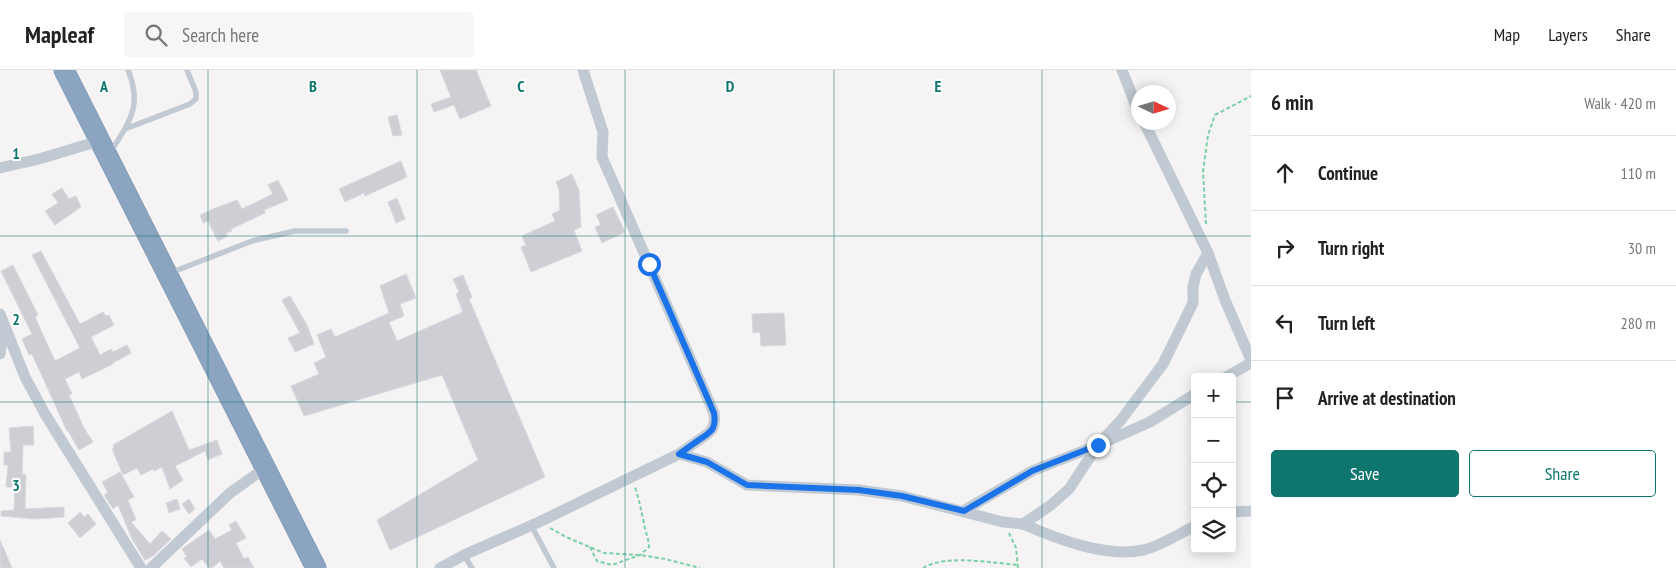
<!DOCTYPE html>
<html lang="en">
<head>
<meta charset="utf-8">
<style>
  body { margin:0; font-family:"PT Sans Narrow",sans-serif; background:#f6f6f6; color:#222 }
  .controls { position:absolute; right:15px; bottom:15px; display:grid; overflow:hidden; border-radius:5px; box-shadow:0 2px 12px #0003 }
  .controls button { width:45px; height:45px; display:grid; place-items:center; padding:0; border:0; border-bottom:1px solid #e0e0e0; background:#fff; color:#222; font:25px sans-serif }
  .compass { position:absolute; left:1131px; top:15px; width:45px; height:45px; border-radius:50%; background:#fff; box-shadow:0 2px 12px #0003; rotate:94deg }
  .stop { position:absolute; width:15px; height:15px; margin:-11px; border:4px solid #1a73e8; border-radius:50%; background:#fff }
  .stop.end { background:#1a73e8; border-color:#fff; box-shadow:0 1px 5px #0008 }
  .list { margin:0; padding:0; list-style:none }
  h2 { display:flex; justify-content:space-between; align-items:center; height:65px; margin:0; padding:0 20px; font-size:21px }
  h2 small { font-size:16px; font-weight:400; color:#767676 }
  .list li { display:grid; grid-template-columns:32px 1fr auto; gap:15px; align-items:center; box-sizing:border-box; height:75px; padding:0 20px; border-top:1px solid #e0e0e0 }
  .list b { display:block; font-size:19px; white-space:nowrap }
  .list em { font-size:16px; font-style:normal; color:#767676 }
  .actions { display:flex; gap:10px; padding:15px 20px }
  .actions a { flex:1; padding:11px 0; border:1px solid #0f766e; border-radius:5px; text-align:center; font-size:18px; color:#0f766e }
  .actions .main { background:#0f766e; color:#fff }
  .icon { flex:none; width:28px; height:28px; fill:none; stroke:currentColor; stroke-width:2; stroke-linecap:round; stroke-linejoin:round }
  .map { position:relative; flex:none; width:1251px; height:498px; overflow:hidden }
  header { display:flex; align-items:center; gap:30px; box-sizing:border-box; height:70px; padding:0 25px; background:#fff; border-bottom:1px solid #e0e0e0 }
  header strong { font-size:24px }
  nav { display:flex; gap:28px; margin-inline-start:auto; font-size:18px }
  .search { width:350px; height:45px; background:#f6f6f6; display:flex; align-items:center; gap:12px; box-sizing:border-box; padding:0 18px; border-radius:5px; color:#767676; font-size:19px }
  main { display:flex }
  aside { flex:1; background:#fff }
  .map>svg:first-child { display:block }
  .building { fill:#cdcfd5; stroke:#d7d9de }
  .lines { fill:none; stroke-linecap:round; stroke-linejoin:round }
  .highway-casing { stroke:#7690ad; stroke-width:21 }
  .path { stroke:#7ad0a6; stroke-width:2; stroke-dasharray:4 2.5; stroke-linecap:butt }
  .lane { stroke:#c1cad2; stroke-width:5.5 }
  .street { stroke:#c1cad2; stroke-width:11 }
  .highway { stroke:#8ba5c1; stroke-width:20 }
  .route { stroke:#1a73e8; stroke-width:6 }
  .grid { fill:none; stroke:#0f766e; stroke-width:1; stroke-opacity:0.55 }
  .grid-label { font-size:16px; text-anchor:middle; font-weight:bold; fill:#0f766e; stroke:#fff; stroke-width:4; stroke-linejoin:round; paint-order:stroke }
</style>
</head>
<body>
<header>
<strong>Mapleaf</strong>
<div class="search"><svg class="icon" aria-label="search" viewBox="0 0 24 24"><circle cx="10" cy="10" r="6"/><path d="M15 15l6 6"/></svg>Search here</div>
<nav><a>Map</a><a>Layers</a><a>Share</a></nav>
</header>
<main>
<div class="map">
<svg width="1251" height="498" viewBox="0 0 1251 498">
  <rect width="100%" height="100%" fill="#f5f3f3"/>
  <!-- building -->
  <g class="building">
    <polygon points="440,0 476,0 491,36 460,49 454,35 434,42 431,34 451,27"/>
    <polygon points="397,45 402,65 393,66 388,47"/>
    <polygon points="401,91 407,107 365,126 364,123 345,132 339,119"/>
    <polygon points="572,104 579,120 581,157 574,160 582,181 531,202 521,177 526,175 522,166 555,151 552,144 560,140 559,119 556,112"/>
    <polygon points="278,110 288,130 264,140 265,143 231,159 232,161 226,163 228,166 218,171 208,151 203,153 200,145 213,139 237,130 242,139 273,124 268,115"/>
    <polygon points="62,118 69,129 76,126 81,137 55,155 45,141 58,133 52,124"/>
    <polygon points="397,128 405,149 396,153 388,132"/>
    <polygon points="613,137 625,162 602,173 595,157 601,155 596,145"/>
    <polygon points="41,181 80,254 103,242 106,246 109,245 114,255 91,267 100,285 111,279 113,282 127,275 131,283 113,293 113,294 82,309 79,302 65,309 72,324 69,325 84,358 93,372 79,380 68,361 67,361 32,284 29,285 22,269 32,264 1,201 13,195 38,245 35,247 55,291 80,278 32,185"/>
    <polygon points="406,204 416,228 400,234 404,246 389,252 397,271 463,242 456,224 459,222 453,209 463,205 472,227 469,229 545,407 390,480 377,450 478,390 442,305 304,346 291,316 319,304 314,293 326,287 317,265 331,259 335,267 389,243 380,216"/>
    <polygon points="290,226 307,255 314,274 295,282 288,268 300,263 282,230"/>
    <polygon points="784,243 786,275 761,276 760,262 753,263 752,244"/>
    <polygon points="172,341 189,380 217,370 222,384 208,390 205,381 175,396 183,410 170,419 162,397 154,401 153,399 141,405 137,398 123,405 112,379 114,378 113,375"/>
    <polygon points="33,356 34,375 23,375 22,404 26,405 25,439 64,437 64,447 35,449 1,446 1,441 14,440 15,417 6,417 8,395 4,395 4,382 11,382 9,358"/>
    <polygon points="120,402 134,427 128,430 136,450 131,452 150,474 162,461 171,469 153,486 145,490 132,469 118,435 113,439 104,425 108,423 102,412"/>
    <polygon points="177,429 180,439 169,443 166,433"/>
    <polygon points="189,429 195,439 189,444 182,434"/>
    <polygon points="80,442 84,447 88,444 96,454 80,468 68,453"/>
    <polygon points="236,451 246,468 236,473 244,489 248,487 254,498 224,498 220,491 212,498 209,498 202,489 191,497 184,488 187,487 182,479 209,460 215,469 232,460 229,455"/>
    <polygon points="0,470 12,498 0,498"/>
  </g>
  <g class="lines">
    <!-- highway casing -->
    <g class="highway-casing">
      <polyline id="highway" points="64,0 316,498"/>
    </g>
    <!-- path -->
    <g class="path">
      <polyline points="1206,154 1203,102 1208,65 1215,45 1251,26"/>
      <polyline points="550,458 566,467 604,483 640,485 665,489 700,498"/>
      <polyline points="1009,463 1016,478 1018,498"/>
      <path d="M590,477l7,14 15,4 28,-10 9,-8c0,-9 -4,-15 -5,-24 -3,-13 -5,-24 -9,-36"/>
      <path d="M923,498c22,-14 69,-5 96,-3"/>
    </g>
    <!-- lane -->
    <g class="lane">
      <polyline points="125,59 190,34 196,29 196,22 187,0"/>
      <path d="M110,83c19,-31 33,-46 18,-83"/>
      <polyline points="170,203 252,171 295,161 346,161"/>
      <polyline points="531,455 554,498"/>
      <polyline points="464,485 472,498"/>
    </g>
    <!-- street -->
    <g class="street">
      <polyline points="1122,0 1138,41"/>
      <polyline points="1144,52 1208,183 1225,230 1251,290"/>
      <polyline points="0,98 39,89 99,71"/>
      <polyline points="0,244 25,307 45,344 141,498"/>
      <polyline points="0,284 1,276 6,259"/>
      <polyline points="1226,307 1251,293"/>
      <polyline points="679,384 707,392 747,415 859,420 902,426 1003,452 1023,454 1051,435 1069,419 1098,375 1121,350 1163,294 1193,233 1193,217 1196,204 1208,183"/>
      <polyline points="963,441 1032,401 1098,375 1150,352 1195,324"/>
      <polyline points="1232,442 1251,441"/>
      <path d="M1023,454c34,15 83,34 120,26 18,-4 35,-16 52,-24"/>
      <polyline points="151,498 230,423 265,398"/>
      <path d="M440,498l24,-13 75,-33 140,-68c6,-4 11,-8 17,-12 13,-10 20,-10 18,-29l-112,-256 1,-25 -20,-62"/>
    </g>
    <!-- highway -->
    <use href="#highway" class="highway"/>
  </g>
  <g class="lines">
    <!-- route -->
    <path class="route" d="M649,194l65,149c3,19 -5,19 -18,29 -6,4 -11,8 -17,12l28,8 40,23 112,5 43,6 62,15 68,-40 66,-26"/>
  </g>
  <!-- grid -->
  <path class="grid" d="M208,0v498M417,0v498M625,0v498M834,0v498M1042,0v498M0,166h1251M0,332h1195M1232,332h19"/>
  <g class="grid-label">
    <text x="104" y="22">A</text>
    <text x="313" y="22">B</text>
    <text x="521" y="22">C</text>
    <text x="730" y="22">D</text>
    <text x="938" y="22">E</text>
    <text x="16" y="89">1</text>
    <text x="16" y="255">2</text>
    <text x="16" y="421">3</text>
  </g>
</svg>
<div class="controls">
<button>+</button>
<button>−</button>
<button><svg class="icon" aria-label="locate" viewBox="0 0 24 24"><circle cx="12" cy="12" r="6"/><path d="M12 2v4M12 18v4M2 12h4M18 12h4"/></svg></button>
<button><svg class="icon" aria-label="layers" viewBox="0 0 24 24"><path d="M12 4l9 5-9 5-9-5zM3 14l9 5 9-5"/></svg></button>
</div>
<svg class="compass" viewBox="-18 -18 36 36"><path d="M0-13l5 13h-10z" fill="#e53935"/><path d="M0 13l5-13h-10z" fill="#767676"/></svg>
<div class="stop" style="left:649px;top:194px"></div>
<div class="stop end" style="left:1098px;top:375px"></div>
</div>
<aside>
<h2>6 min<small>Walk · 420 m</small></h2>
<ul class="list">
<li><svg class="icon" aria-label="ahead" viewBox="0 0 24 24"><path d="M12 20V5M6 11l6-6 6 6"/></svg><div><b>Continue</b></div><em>110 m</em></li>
<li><svg class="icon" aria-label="right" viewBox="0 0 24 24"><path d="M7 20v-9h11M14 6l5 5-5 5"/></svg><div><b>Turn right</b></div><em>30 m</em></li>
<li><svg class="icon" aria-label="left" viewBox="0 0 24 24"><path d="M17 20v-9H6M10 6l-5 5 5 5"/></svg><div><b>Turn left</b></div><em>280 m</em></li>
<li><svg class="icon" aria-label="arrive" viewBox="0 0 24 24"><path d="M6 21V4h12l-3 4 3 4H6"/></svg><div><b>Arrive at destination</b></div></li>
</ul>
<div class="actions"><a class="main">Save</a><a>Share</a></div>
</aside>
</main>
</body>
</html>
